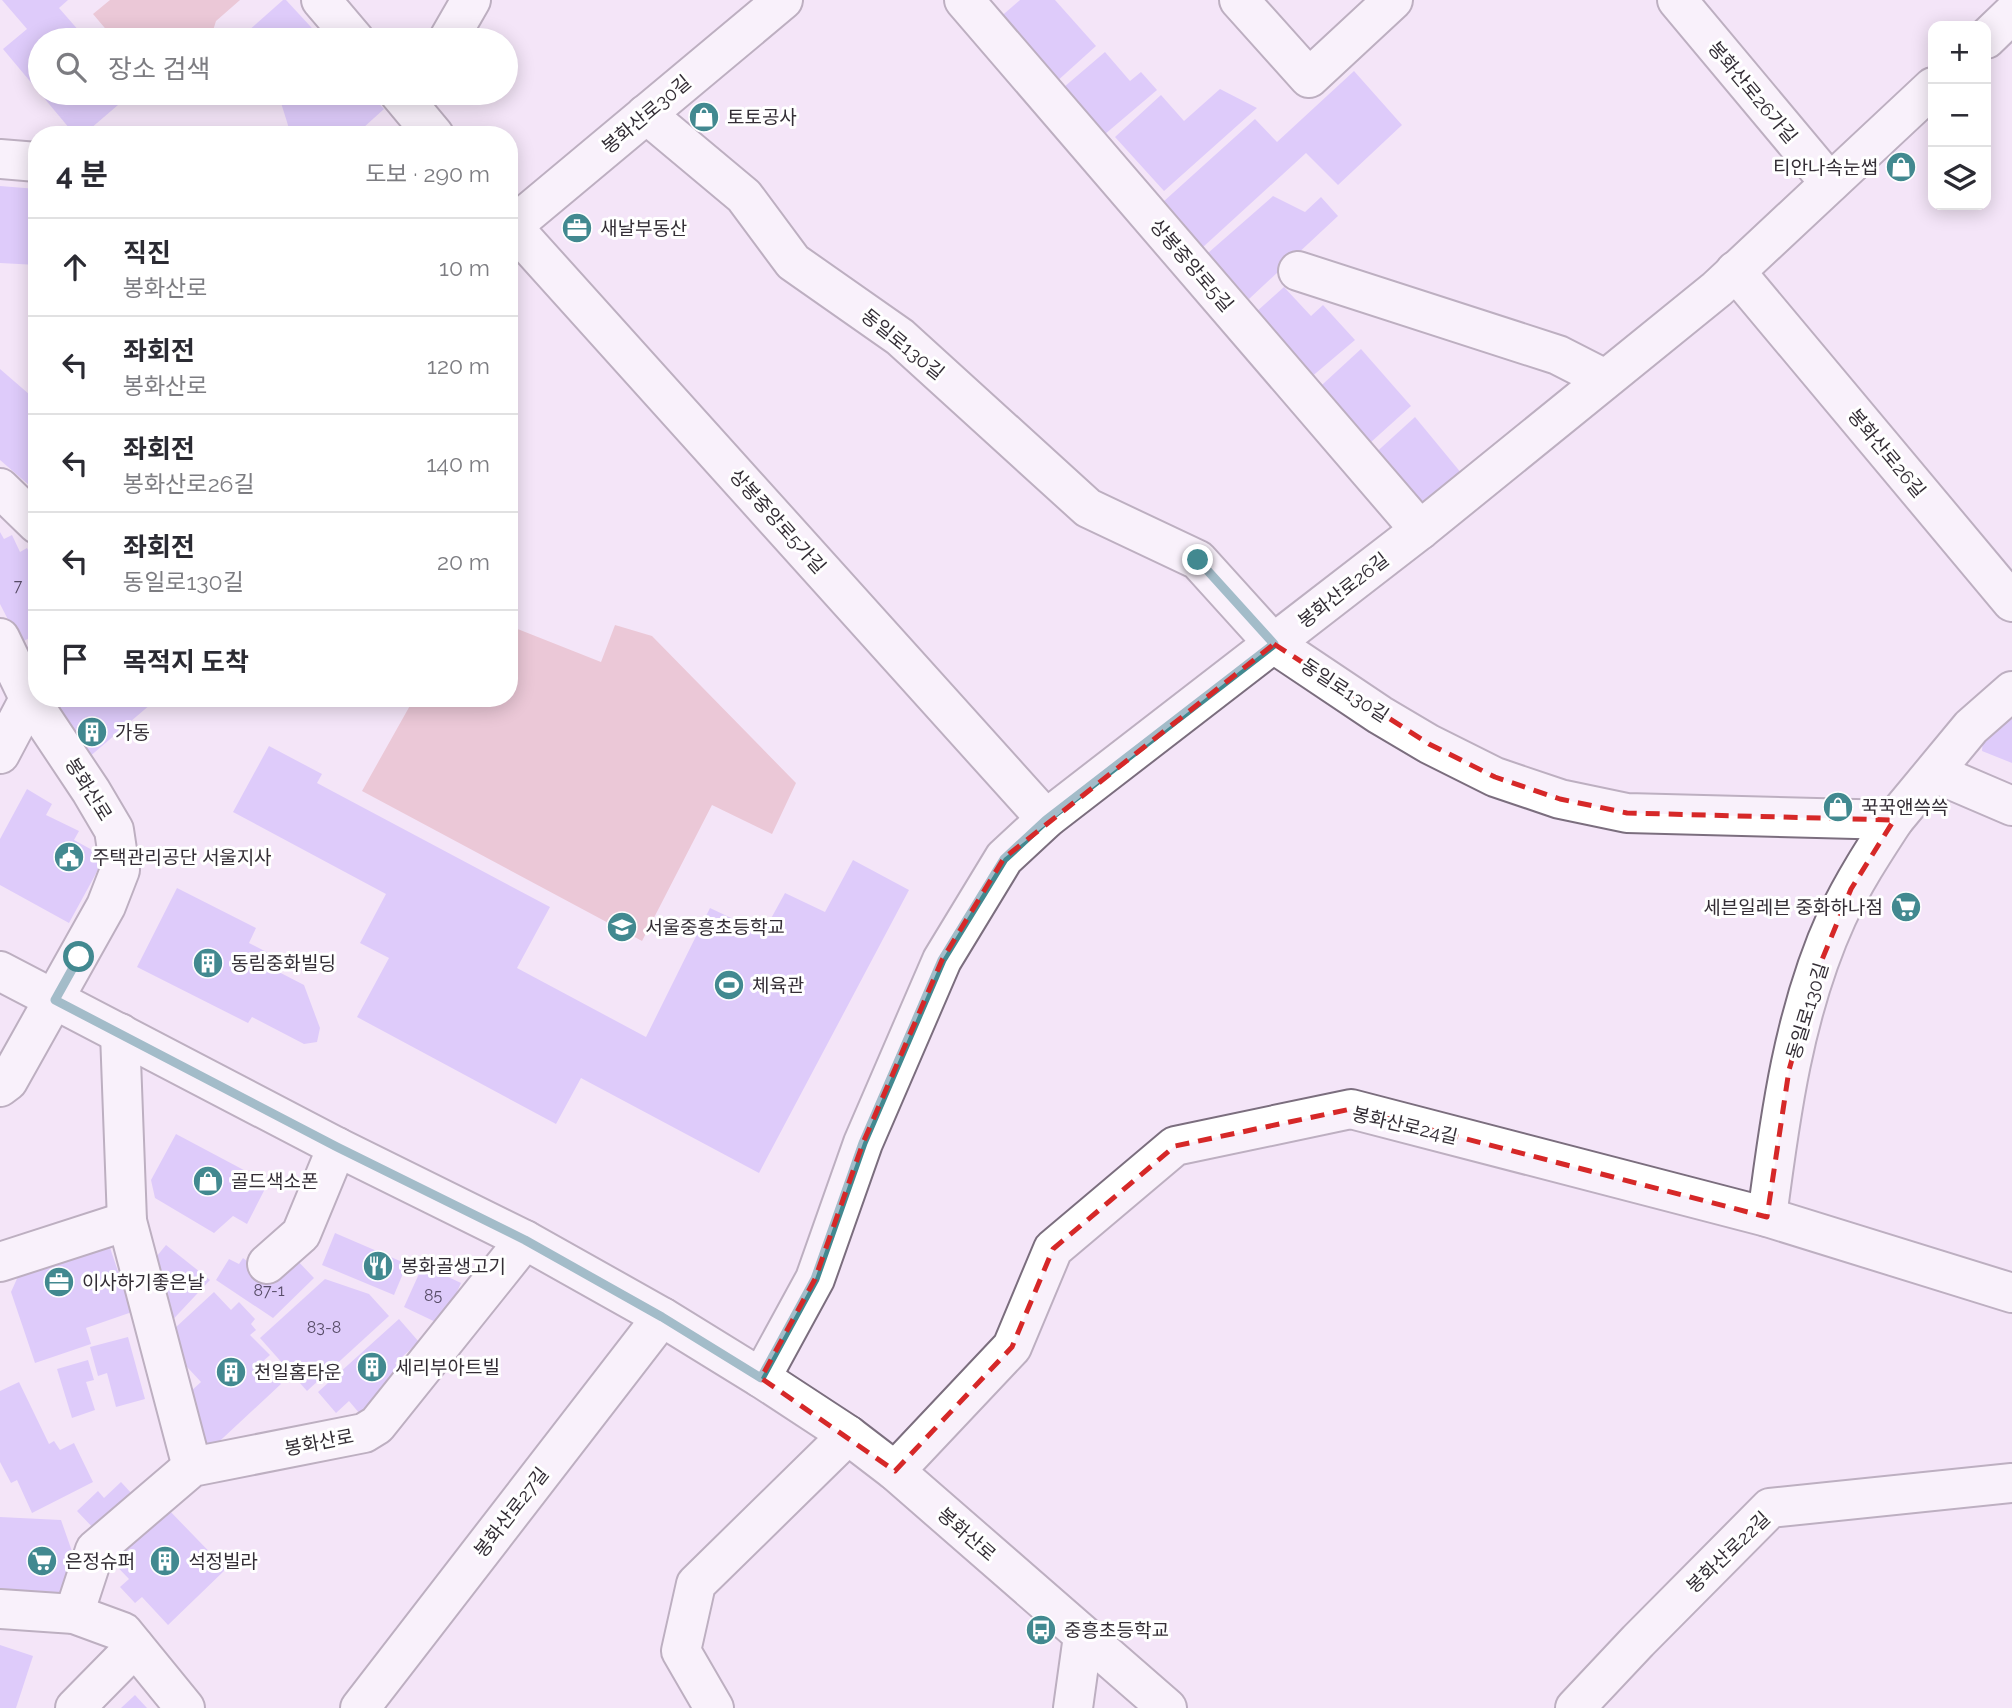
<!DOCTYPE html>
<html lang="ko">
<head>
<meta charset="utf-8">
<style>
  body { margin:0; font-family:Raleway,"Noto Sans KR",sans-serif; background:#f2f2f3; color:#2b2b33 }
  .controls { position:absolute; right:21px; top:21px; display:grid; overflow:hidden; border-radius:14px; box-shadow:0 4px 18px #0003 }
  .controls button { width:63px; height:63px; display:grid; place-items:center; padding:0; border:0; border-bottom:2px solid #e1e1e2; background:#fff; color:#2b2b33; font:35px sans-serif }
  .stop { position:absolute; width:21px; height:21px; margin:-16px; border:5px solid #428990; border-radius:50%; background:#fff }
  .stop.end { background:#428990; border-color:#fff; box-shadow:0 2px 7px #0008 }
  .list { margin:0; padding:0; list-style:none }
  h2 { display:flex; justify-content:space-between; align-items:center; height:91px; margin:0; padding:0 28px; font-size:30px }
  h2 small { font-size:23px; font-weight:400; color:#7c7c81 }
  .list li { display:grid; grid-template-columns:46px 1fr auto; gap:21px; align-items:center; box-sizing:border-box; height:98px; padding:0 28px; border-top:2px solid #e1e1e2 }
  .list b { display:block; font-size:26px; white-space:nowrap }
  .list p { margin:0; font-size:23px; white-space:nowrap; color:#7c7c81 }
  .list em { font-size:23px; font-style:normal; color:#7c7c81 }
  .icon { flex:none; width:38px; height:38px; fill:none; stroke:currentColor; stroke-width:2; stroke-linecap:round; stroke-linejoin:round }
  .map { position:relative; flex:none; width:2012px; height:1708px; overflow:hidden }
  .search { position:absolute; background:#fff; box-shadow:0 4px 18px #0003; left:28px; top:28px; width:490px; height:77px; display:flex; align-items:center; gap:18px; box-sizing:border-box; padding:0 24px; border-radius:38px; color:#7c7c81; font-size:26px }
  .panel { position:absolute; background:#fff; box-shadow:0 4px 18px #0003; left:28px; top:126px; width:490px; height:581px; border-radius:28px }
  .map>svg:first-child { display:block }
  .green { fill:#e1a4af }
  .building { fill:#c4abfd }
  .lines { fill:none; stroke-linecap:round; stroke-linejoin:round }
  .minor-casing { stroke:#7b6e7e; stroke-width:42 }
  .major-casing { stroke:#7b6e7e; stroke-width:42 }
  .minor { stroke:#fff; stroke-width:38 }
  .major { stroke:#fff; stroke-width:38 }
  .route { stroke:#428990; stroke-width:9 }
  .marked { fill:none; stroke:#d62828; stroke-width:5; stroke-dasharray:14 9; stroke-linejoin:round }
  .labels { text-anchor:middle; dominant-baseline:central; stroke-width:6; stroke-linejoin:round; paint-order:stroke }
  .number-label { font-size:16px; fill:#584d68 }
  .street-label { font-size:19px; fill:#342e36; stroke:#fff }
  .poi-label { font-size:19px; fill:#342e36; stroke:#fff; text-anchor:start }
</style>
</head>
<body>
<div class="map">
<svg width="2012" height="1708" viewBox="0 0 2012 1708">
  <rect width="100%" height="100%" fill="#f4e5f8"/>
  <!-- green -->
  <g class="green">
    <polygon points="110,0 240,0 216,21 210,40 115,40 93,14"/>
    <polygon points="615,625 652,636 796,783 772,834 712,805 642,941 362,791 412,702 416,698 509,698 510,626 601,662"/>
  </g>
  <!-- building -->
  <g class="building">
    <polygon points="2,0 68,0 59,8 87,40 40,40 40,93 132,93 83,135 75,135 3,49 27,29"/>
    <polygon points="283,0 286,0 323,40 238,40"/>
    <polygon points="1020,0 1055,0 1096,46 1055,83 998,19"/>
    <polygon points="1105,52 1130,81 1141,72 1157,90 1098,140 1057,93"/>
    <polygon points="1354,71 1402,125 1338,185 1306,153 1202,248 1163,202 1255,119 1277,142"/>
    <polygon points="1220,89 1257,108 1164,191 1115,137 1161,95 1184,121"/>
    <polygon points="278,93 369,93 384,109 363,128 326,135 291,135"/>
    <polygon points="0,186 37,189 37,265 0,263"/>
    <polygon points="1273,196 1305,212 1321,197 1338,216 1249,299 1208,253"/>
    <polygon points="1284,287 1311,316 1323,305 1355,340 1303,384 1246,321"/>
    <polygon points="1361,349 1411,406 1360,452 1311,395"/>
    <polygon points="0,369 37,401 37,492 0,460"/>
    <polygon points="1415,417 1462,474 1420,510 1371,457"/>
    <polygon points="0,532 4,539 12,535 20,552 27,548 37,567 37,634 20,643 0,604"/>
    <polygon points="50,698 158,698 88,758"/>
    <polygon points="2012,709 2012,763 1982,751 1984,725"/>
    <polygon points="269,746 322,774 317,783 550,907 517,968 646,1037 710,908 763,933 785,893 825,912 853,860 909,890 759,1173 581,1078 556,1124 357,1017 389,958 360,943 386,894 233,812"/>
    <polygon points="27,789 52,804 46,815 79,831 74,840 105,857 69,923 0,885 0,839"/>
    <polygon points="177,888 256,928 249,943 280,959 275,970 304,985 320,1028 317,1042 304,1044 252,1017 248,1023 137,967"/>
    <polygon points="176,1134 268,1183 247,1224 233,1216 214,1233 155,1198 151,1180"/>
    <polygon points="335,1233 407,1264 394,1295 322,1265"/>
    <polygon points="108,1242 132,1312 86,1328 91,1344 35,1363 11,1292 20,1272"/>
    <polygon points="166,1245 210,1280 165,1328 152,1262"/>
    <polygon points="294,1257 314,1278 273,1318 216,1280 229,1259 239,1264 243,1258 268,1277"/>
    <polygon points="423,1265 461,1283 442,1325 404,1307"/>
    <polygon points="325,1279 369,1294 389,1316 307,1391 260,1338"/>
    <polygon points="214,1292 231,1310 239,1302 255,1319 251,1324 256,1330 250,1335 270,1355 261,1363 281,1384 209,1451 180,1401 201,1382 162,1340"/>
    <polygon points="399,1319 419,1342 395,1363 402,1371 379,1392 388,1402 367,1407 360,1414 349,1401 336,1413 318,1392"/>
    <polygon points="128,1337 145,1399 116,1407 107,1373 98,1376 90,1347"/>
    <polygon points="88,1360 94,1380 86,1382 95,1410 72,1418 57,1369"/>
    <polygon points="19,1382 49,1444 54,1441 60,1450 74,1443 93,1482 32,1513 17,1480 11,1483 0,1462 0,1391"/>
    <polygon points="121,1482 133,1495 96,1531 77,1511 98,1491 104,1498"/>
    <polygon points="165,1506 226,1569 168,1625 142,1597 135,1603 120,1587 129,1579 104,1553"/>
    <polygon points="0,1517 61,1520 74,1557 60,1598 0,1589"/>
    <polygon points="0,1645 33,1656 16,1708 0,1708"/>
    <polygon points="135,1695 147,1708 121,1708"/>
  </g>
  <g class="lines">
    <!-- minor casing -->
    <g class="minor-casing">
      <g id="minor">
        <polyline points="321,0 355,40"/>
        <polyline points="964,0 1420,530"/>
        <polyline points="1239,0 1309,78 1393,0"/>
        <polyline points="1677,0 1830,183"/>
        <polyline points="1986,39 2012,14"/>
        <polyline points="448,40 471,0"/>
        <polyline points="399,93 434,135"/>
        <polyline points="646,114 744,196 793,262 900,337 1088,508 1198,560 1274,644 1380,715 1429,744 1495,777 1560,799 1627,813 1894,820 1971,727 2012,691"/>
        <polyline points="0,159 37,162"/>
        <polyline points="509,223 1046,819"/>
        <polyline points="509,229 783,0"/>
        <polyline points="1298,271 1558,355 1605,379"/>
        <polyline points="1735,271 2012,602"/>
        <polyline points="0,488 37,524"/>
        <polyline points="0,638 29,698 91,791 114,830 120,870 106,906 8,1081 0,1087"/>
        <polyline points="0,754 37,684"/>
        <polyline points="1935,773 2012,806"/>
        <polyline points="120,1033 127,1221 192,1467"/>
        <path d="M1767,1217c13,-101 27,-206 70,-300 16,-34 36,-65 57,-97"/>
        <polyline points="0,1262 127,1221"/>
        <polyline points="267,1264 301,1234 337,1147"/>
        <polyline points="761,1378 815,1279 863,1143 942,960 1004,858 1046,819 1420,530 1717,289 1933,87"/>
        <polyline points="895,1471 1012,1347 1053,1249 1175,1146 1351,1109 1767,1217 2012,1293"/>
        <polyline points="0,1609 74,1614 123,1632 185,1708"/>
        <polyline points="74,1614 95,1550 192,1467 364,1433 377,1425 525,1240"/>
        <polyline points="75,1708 135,1647"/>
        <polyline points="360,1708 662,1317"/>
        <polyline points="714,1708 681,1651 696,1584 848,1435"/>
        <polyline points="1073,1708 1083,1636"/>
        <polyline points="1575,1708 1638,1641 1770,1508 2012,1483"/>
      </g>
    </g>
    <!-- major casing -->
    <g class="major-casing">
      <polyline id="major" points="0,971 337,1147 525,1240 662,1317 761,1378 848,1435 895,1471 1167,1708"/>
    </g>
    <!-- minor -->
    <use href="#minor" class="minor"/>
    <!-- major -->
    <use href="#major" class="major"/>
  </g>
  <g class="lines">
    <!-- route -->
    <polyline class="route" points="79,957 55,1000 337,1147 525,1240 662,1317 761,1378 815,1279 863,1143 942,960 1004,859 1046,820 1274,644 1198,560"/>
  </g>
  <!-- marked area -->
  <path d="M0 0H2012V1708H0ZM1274,644l155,100 66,33 65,22 67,14 267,7 -43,69 -34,83 -28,98 -22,147 -416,-108 -176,37 -122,103 -41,98 -117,124 -134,-93 54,-99 48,-136 79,-183 62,-102z" fill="#f4e5f8" fill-opacity=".55" fill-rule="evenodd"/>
  <path class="marked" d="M1274,644l155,100 66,33 65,22 67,14 267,7 -43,69 -34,83 -28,98 -22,147 -416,-108 -176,37 -122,103 -41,98 -117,124 -134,-93 54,-99 48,-136 79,-183 62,-102z"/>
  <!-- icons -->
  <defs>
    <g id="shop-disc" transform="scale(1.575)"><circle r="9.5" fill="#428990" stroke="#fff"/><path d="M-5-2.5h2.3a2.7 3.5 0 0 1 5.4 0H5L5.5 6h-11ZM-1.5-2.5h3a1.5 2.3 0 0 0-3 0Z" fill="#fff"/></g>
    <g id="office-disc" transform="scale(1.575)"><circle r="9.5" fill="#428990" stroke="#fff"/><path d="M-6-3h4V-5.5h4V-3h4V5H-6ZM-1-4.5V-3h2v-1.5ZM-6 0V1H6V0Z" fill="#fff"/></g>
    <g id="building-disc" transform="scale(1.575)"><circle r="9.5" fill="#428990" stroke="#fff"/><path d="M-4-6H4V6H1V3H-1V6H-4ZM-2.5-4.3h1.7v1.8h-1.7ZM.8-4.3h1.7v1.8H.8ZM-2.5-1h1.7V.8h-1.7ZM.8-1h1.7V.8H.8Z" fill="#fff"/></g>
    <g id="civic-disc" transform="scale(1.575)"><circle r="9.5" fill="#428990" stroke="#fff"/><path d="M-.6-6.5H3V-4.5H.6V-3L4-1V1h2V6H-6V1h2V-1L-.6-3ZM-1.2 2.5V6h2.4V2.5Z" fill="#fff"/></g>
    <g id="supermarket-disc" transform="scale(1.575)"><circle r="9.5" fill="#428990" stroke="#fff"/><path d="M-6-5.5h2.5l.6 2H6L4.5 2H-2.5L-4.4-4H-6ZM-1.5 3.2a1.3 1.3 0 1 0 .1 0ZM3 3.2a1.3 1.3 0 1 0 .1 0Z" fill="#fff"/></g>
    <g id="school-disc" transform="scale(1.575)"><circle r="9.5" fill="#428990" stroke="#fff"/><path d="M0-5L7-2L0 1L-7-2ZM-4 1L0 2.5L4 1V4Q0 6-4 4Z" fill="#fff"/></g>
    <g id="stadium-disc" transform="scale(1.575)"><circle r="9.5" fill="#428990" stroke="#fff"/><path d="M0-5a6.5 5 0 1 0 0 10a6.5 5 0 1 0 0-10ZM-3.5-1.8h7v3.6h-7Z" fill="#fff"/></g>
    <g id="restaurant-disc" transform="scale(1.575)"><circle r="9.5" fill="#428990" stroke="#fff"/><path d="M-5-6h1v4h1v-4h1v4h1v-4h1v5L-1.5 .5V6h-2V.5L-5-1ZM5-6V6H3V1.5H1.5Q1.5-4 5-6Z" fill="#fff"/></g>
    <g id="bus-disc" transform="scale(1.575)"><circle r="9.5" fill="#428990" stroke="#fff"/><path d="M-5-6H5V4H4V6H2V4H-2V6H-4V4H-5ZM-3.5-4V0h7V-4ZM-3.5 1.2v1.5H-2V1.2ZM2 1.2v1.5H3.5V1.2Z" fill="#fff"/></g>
  </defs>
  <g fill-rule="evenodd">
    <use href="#shop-disc" x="704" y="117"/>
    <use href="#shop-disc" x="1901" y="167"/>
    <use href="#office-disc" x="577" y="228"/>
    <use href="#building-disc" x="92" y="732"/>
    <use href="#shop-disc" x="1838" y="807"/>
    <use href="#civic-disc" x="69" y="857"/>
    <use href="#supermarket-disc" x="1906" y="907"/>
    <use href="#school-disc" x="622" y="927"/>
    <use href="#building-disc" x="208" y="963"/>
    <use href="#stadium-disc" x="729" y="985"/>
    <use href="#shop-disc" x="208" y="1181"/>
    <use href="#restaurant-disc" x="378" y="1266"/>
    <use href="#office-disc" x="59" y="1282"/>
    <use href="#building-disc" x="372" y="1367"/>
    <use href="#building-disc" x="231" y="1372"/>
    <use href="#supermarket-disc" x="42" y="1561"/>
    <use href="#building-disc" x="165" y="1561"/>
    <use href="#bus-disc" x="1041" y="1630"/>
  </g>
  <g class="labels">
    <!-- number labels -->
    <g class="number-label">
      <text x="18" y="585">7</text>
      <text x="269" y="1290">87-1</text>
      <text x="433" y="1295">85</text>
      <text x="324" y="1327">83-8</text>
    </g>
    <!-- street labels -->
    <g class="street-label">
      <text transform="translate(1753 92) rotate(50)">봉화산로26가길</text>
      <text transform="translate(646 114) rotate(-40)">봉화산로30길</text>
      <text transform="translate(1192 265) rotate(49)">상봉중앙로5길</text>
      <text transform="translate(903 344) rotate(39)">동일로130길</text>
      <text transform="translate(1887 453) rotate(50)">봉화산로26길</text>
      <text transform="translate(778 521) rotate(48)">상봉중앙로5가길</text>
      <text transform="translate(1343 590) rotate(-38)">봉화산로26길</text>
      <text transform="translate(1345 690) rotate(33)">동일로130길</text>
      <text transform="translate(89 789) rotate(58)">봉화산로</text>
      <text transform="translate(1807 1011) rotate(-73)">동일로130길</text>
      <text transform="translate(1405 1125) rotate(13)">봉화산로24길</text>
      <text transform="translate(319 1442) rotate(-11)">봉화산로</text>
      <text transform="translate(511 1512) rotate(-52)">봉화산로27길</text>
      <text transform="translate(967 1534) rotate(41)">봉화산로</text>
      <text transform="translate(1728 1552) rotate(-44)">봉화산로22길</text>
    </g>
    <!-- poi labels -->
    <g class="poi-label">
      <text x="727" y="117">토토공사</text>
      <text x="1878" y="167" text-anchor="end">티안나속눈썹</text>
      <text x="600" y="228">새날부동산</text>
      <text x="115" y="732">가동</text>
      <text x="1861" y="807">꾹꾹앤쓱쓱</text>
      <text x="92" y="857">주택관리공단 서울지사</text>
      <text x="1883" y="907" text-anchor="end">세븐일레븐 중화하나점</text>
      <text x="645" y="927">서울중흥초등학교</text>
      <text x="231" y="963">동림중화빌딩</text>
      <text x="752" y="985">체육관</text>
      <text x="231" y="1181">골드색소폰</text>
      <text x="401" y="1266">봉화골생고기</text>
      <text x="82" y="1282">이사하기좋은날</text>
      <text x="395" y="1367">세리부아트빌</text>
      <text x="254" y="1372">천일홈타운</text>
      <text x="65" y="1561">은정슈퍼</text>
      <text x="188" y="1561">석정빌라</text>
      <text x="1064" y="1630">중흥초등학교</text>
    </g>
  </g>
</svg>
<div class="controls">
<button>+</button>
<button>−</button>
<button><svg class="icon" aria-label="layers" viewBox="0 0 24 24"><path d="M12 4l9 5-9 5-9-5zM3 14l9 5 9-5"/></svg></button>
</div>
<div class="stop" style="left:79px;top:957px"></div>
<div class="stop end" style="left:1198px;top:560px"></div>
<div class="search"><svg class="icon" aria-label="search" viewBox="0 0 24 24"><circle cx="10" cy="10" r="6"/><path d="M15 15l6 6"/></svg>장소 검색</div>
<section class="panel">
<h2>4 분<small>도보 · 290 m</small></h2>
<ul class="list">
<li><svg class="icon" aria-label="ahead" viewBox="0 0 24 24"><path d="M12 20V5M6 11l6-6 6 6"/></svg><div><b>직진</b><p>봉화산로</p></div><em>10 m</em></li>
<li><svg class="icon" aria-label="left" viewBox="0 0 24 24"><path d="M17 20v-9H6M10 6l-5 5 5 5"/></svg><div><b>좌회전</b><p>봉화산로</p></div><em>120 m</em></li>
<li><svg class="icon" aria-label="left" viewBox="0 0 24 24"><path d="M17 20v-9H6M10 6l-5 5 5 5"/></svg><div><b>좌회전</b><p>봉화산로26길</p></div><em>140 m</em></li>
<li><svg class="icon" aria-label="left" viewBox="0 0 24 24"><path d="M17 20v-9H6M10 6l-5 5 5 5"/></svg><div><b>좌회전</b><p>동일로130길</p></div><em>20 m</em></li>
<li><svg class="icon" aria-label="arrive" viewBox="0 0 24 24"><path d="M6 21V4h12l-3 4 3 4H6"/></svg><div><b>목적지 도착</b></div></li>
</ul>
</section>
</div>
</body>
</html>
